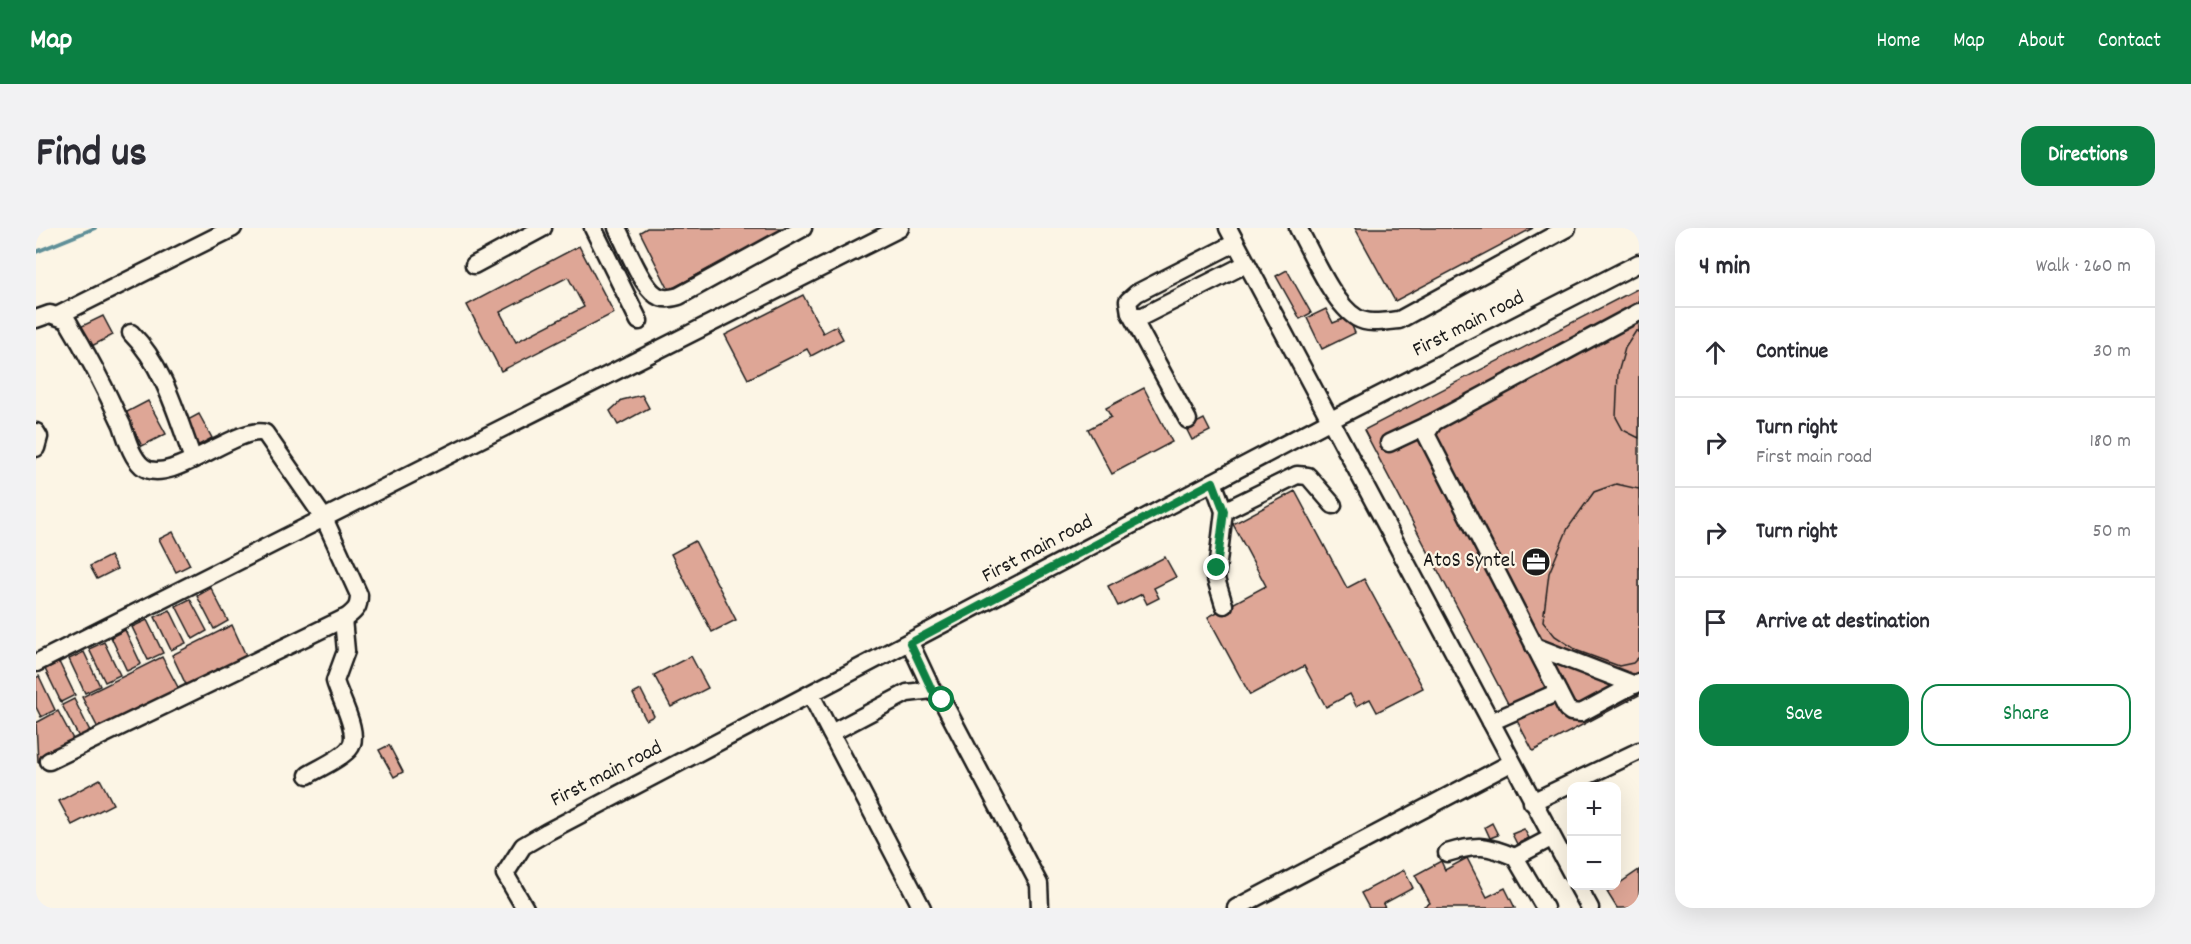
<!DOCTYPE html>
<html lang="en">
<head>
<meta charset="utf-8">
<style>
  body { margin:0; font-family:Dekko,sans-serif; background:#f2f2f3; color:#2b2b33 }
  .controls { position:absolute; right:18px; bottom:18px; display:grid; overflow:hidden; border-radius:12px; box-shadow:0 6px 24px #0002 }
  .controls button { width:54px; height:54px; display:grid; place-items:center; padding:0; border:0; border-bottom:2px solid #e1e1e2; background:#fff; color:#2b2b33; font:30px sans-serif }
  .stop { position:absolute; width:18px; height:18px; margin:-14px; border:4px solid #0b8043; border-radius:50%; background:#fff }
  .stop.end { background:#0b8043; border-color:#fff; box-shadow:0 2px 6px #0008 }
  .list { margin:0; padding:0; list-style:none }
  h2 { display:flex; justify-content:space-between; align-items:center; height:78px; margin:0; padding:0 24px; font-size:26px }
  h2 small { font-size:20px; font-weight:400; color:#7c7c81 }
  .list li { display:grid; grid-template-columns:39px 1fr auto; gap:18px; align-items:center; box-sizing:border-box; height:90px; padding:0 24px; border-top:2px solid #e1e1e2 }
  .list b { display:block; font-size:22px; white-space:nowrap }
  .list p { margin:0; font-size:20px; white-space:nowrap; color:#7c7c81 }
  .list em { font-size:20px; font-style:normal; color:#7c7c81 }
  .actions { display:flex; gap:12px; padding:18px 24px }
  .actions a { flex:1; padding:14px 0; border:2px solid #0b8043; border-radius:18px; text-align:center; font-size:21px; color:#0b8043 }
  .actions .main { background:#0b8043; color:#fff }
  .icon { flex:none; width:33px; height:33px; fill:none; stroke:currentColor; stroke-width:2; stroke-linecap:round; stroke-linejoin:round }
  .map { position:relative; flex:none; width:1603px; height:680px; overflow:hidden; border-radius:18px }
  header { display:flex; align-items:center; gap:36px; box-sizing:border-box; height:84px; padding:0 30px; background:#0b8043; color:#fff }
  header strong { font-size:28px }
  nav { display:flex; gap:33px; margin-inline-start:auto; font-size:21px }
  .intro { display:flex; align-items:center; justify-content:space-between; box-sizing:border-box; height:144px; padding:0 36px }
  h1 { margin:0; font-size:42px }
  .button { padding:15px 27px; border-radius:18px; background:#0b8043; color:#fff; font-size:21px; font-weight:700 }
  main { display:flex; gap:36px; padding:0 36px }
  aside { flex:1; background:#fff; border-radius:18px; box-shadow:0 6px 24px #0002 }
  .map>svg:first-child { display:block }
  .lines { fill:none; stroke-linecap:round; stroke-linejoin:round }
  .stream { stroke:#5f8f98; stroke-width:4 }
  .building { fill:#dea696; stroke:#1c1c1c; stroke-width:1.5; fill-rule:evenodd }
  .minor-casing { stroke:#1c1c1c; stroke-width:21 }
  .minor { stroke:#fcf5e5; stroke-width:16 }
  .route { stroke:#0b8043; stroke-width:8 }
  .labels { text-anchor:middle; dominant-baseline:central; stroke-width:4.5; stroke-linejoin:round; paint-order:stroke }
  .street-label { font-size:21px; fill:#1c1c1c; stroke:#fcf5e5 }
  .poi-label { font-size:21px; fill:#1c1c1c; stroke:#fcf5e5; text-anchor:end }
</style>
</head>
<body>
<header>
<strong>Map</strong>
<nav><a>Home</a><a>Map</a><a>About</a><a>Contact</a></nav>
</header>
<div class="intro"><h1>Find us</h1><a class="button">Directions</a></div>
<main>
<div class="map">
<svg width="1603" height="680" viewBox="0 0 1603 680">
  <rect width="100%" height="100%" fill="#fcf5e5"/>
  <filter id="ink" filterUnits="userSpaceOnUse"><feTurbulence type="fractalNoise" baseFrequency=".0167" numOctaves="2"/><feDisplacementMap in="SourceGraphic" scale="12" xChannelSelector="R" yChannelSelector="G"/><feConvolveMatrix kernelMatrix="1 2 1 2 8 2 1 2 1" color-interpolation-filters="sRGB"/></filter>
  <g filter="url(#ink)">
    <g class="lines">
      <!-- stream -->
      <polyline class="stream" points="0,24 59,0"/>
    </g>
    <!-- building -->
    <g class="building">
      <polygon points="611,0 751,0 633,62 604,4"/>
      <polygon points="1319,0 1497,0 1359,73"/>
      <path d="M543,18l35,67 -113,58 -34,-66zM532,49l16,30 -68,35 -16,-30z"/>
      <polygon points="1251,42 1275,85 1264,91 1240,48"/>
      <polygon points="1603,60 1603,467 1497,523 1328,202"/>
      <polygon points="767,67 787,105 800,98 807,111 775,128 771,121 712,151 689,107"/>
      <polygon points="1290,81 1297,95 1312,89 1319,105 1286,121 1271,90"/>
      <polygon points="67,88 77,107 52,120 42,100"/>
      <polygon points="1600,103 1603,103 1603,210 1587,202 1580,189 1582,145 1589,120"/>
      <polygon points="1108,160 1136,214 1076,246 1052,201 1075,189 1070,180"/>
      <polygon points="606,167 613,180 582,197 574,183 586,172"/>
      <polygon points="112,173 130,206 106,218 89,185"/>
      <polygon points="163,186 176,210 161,218 148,194"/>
      <polygon points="1168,191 1174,203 1156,212 1150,200"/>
      <polygon points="1580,256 1603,261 1603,429 1597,435 1583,438 1542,423 1519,408 1507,393 1513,345 1532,300 1558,264"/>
      <polygon points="1259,263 1311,360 1328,351 1387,460 1341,484 1334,471 1320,478 1314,466 1290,479 1268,438 1214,467 1172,389 1230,358 1197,296"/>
      <polygon points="137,304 154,337 140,344 123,311"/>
      <polygon points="659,313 700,392 676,404 635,326"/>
      <polygon points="74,328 81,341 61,351 54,338"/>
      <polygon points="1129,329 1140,349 1118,360 1123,370 1111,376 1106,366 1082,378 1072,358"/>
      <polygon points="175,360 192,393 178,401 161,368"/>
      <polygon points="154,371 171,403 157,411 140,378"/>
      <polygon points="134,382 150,415 135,422 119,389"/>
      <polygon points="111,392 127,425 112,432 96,399"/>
      <polygon points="196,397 212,432 152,461 136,427"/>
      <polygon points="89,402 105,436 91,443 75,409"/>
      <polygon points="68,414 84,447 69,454 53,421"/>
      <polygon points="48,424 64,458 49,465 33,431"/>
      <polygon points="655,428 672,460 635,479 618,447"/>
      <polygon points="126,429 144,463 64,504 46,469"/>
      <polygon points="23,434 39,467 25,474 9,441"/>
      <polygon points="3,448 19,482 5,489 0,479 0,450"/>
      <polygon points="605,462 618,488 610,492 597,466"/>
      <polygon points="38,471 56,507 45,513 26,477"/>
      <polygon points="22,483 39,515 2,534 0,495"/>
      <polygon points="353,517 367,544 358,549 343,522"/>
      <polygon points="64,551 77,576 36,597 23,573"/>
      <polygon points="1456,595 1462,607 1454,610 1449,599"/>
      <polygon points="1488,601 1493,610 1481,616 1476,606"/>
      <polygon points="1431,630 1451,669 1469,660 1479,680 1389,680 1388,678 1394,675 1379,647 1405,633 1409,642"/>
      <polygon points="1368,642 1377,660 1347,676 1349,680 1333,680 1325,665"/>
      <polygon points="1603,642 1603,680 1581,680 1571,664"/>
    </g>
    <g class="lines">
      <!-- minor casing -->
      <g class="minor-casing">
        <g id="minor">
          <polyline points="557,0 603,93"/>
          <path d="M581,0c9,17 24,57 39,67 8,5 15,3 23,1l124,-68"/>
          <polyline points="1192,0 1536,646"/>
          <path d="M1262,0c14,25 35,76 59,90 12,7 29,3 42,2l168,-92"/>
          <polyline points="1199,15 1101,65 1092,73 1094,85 1098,88 1107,88 1210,36"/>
          <polyline points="438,37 507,0"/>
          <polyline points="1603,84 1398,194 1390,206 1531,481 1535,484 1545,485 1603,454"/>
          <polyline points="1094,85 1152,192"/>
          <polyline points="23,87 197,0"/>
          <path d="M0,91l14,-5 17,6c20,33 39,70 55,105 5,14 9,31 20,41 26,23 95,-42 123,-33l59,85 35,77c0,12 -3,15 -12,22l-298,144"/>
          <path d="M95,105c33,33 46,83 62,126"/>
          <polyline points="0,204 3,209 0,220"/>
          <polyline points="1353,215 1398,194"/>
          <polyline points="1177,254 1188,283 1180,351 1188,377"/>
          <polyline points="1188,283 1261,247 1272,248 1297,277"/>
          <polyline points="874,415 896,462"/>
          <polyline points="1498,418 1599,457"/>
          <polyline points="0,435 864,0"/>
          <polyline points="775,467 886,680"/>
          <polyline points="1455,494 1522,464"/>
          <polyline points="795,505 871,465 896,462 906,472 1003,656 1004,680"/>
          <path d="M272,547c13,-8 31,-15 41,-26 13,-14 -10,-52 -14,-68l11,-30 -3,-32"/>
          <polyline points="1496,574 1603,523"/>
          <path d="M1411,625c30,-9 40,-8 68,4"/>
          <polyline points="1542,658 1554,680"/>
          <polyline points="489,680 469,646 487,618 511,604 1295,192 1603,35"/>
          <polyline points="1200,680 1475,535"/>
          <polyline points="1509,680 1479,629 1515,610"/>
        </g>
      </g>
      <!-- minor -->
      <use href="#minor" class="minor"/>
    </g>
  </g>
  <g class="lines" filter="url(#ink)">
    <!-- route -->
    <polyline class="route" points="906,472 896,462 874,415 1177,254 1188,283 1181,340"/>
  </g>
  <!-- icons -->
  <defs>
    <g id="office-disc" transform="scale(1.5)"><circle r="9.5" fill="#1c1c1c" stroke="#fcf5e5"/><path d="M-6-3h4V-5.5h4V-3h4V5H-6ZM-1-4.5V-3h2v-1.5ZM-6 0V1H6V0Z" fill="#fff"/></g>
  </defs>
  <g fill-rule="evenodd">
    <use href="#office-disc" x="1500" y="334"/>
  </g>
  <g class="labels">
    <!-- street labels -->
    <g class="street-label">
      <text transform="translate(1433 97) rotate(-27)">First main road</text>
      <text transform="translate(1002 322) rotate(-28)">First main road</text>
      <text transform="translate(571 547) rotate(-27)">First main road</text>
    </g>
    <!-- poi labels -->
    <g class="poi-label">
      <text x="1479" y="334">AtoS Syntel</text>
    </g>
  </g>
</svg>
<div class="controls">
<button>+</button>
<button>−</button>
</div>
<div class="stop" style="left:906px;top:472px"></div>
<div class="stop end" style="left:1181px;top:340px"></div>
</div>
<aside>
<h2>4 min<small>Walk · 260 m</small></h2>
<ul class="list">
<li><svg class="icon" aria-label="ahead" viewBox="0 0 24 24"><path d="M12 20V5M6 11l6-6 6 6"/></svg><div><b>Continue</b></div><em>30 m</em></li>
<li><svg class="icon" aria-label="right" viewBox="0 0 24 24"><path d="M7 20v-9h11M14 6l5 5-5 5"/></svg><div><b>Turn right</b><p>First main road</p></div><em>180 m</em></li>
<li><svg class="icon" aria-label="right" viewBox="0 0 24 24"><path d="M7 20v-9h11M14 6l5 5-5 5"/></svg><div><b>Turn right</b></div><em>50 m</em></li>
<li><svg class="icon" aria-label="arrive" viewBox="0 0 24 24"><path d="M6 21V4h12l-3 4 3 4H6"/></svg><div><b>Arrive at destination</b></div></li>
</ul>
<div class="actions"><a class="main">Save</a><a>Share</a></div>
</aside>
</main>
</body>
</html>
